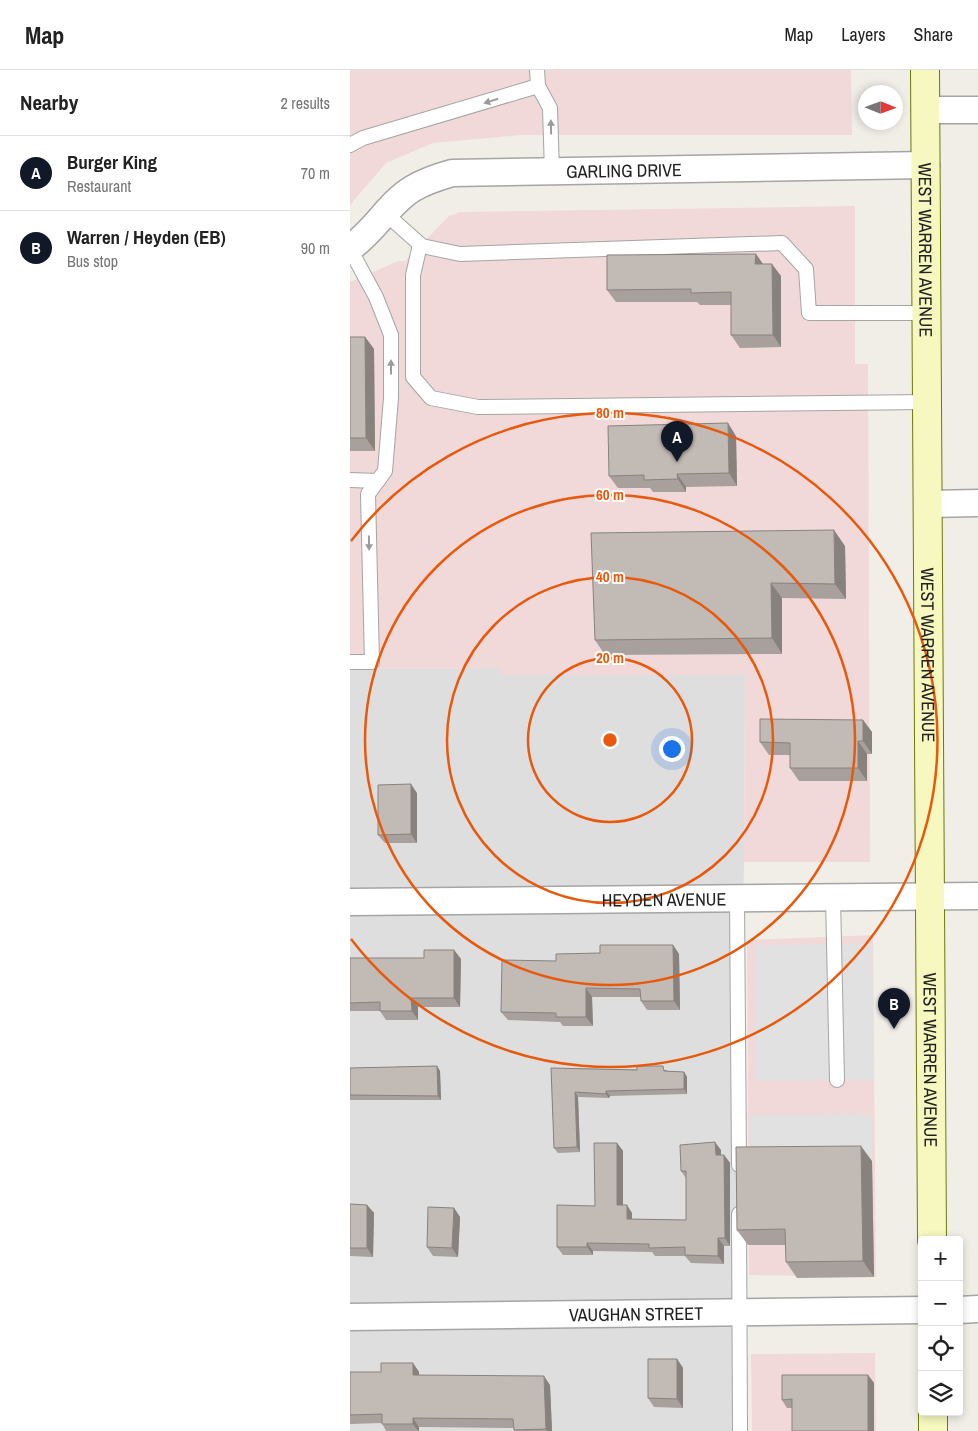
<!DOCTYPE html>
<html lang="en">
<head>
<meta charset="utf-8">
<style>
  body { margin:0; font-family:"Archivo Narrow",sans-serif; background:#f2f2f2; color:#222 }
  .controls { position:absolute; right:15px; bottom:15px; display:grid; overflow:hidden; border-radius:5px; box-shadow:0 2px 8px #0003 }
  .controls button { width:45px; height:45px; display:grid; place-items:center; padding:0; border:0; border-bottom:1px solid #e0e0e0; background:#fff; color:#222; font:25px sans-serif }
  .compass { position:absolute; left:508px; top:15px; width:45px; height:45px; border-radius:50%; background:#fff; box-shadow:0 2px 8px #0003; rotate:91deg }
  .you { position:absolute; left:321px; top:678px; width:18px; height:18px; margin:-12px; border:4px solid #fff; border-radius:50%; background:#1a73e8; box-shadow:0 0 0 8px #1a73e833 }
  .badge { display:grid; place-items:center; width:32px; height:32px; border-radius:50%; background:#111827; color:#fff; font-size:16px; font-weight:700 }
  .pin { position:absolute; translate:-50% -41px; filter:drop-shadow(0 1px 2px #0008) }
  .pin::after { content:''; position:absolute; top:26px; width:18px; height:15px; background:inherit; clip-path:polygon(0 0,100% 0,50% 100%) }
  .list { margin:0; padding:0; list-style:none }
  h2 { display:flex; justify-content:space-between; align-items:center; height:65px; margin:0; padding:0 20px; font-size:21px }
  h2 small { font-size:16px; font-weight:400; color:#767676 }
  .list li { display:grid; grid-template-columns:32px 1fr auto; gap:15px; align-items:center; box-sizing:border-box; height:75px; padding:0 20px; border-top:1px solid #e0e0e0 }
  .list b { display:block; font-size:19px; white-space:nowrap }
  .list p { margin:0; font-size:16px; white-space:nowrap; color:#767676 }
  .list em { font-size:16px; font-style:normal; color:#767676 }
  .icon { flex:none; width:28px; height:28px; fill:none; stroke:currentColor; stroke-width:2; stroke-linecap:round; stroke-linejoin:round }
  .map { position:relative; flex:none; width:628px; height:1361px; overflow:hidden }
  header { display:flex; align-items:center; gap:30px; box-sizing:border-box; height:70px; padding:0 25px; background:#fff; border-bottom:1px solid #e0e0e0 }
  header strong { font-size:24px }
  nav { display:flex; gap:28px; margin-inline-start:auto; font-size:18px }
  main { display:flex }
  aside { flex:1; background:#fff }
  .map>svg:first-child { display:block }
  .residential { fill:#dfdede }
  .commercial { fill:#f1d9d9 }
  .parking { fill:#e1e1e1 }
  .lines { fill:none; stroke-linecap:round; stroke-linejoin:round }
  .service-casing { stroke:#a5a5a5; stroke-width:16 }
  .minor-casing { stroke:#a5a5a5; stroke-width:29 }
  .secondary-casing { stroke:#6d7809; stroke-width:30 }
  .service { stroke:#fff; stroke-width:14 }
  .minor { stroke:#fff; stroke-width:26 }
  .secondary { stroke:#f6f8bf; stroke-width:28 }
  .wall { fill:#a7a09c }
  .shaded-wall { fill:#88827f }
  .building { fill:#c2bab5; stroke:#88827f }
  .oneway { fill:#9b9b9b }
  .ring { fill:none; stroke:#e8590c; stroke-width:2.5 }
  .labels { text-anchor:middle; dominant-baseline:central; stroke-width:4; stroke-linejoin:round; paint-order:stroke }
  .street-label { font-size:18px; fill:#212121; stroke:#fff }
  .centre { fill:#e8590c; stroke:#fff; stroke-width:2.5 }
  .ring-label { font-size:15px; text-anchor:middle; font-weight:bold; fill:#e8590c; stroke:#fff; stroke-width:4; stroke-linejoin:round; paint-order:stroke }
</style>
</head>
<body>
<header>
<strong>Map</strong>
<nav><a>Map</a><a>Layers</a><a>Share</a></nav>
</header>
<main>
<aside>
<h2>Nearby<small>2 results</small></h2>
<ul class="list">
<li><span class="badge">A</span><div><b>Burger King</b><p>Restaurant</p></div><em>70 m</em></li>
<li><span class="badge">B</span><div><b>Warren / Heyden (EB)</b><p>Bus stop</p></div><em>90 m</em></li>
</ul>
</aside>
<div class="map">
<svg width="628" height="1361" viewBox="0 0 628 1361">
  <rect width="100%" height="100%" fill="#f1eee8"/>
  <!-- residential -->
  <polygon class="residential" points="152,598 152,605 395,605 394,792 383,1361 0,1361 0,599"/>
  <!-- commercial -->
  <g class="commercial">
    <polygon points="0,0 501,0 502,65 171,65 83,73 36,93 0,135"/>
    <polygon points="505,136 505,294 518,294 520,792 394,792 395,605 152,605 151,598 0,599 0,212 48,191 55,191 99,146 110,142"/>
    <polygon points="523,865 526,1207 399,1205 397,870"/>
    <polygon points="525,1283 526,1361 402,1361 401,1284"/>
  </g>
  <!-- parking -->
  <g class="parking">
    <polygon points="522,873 524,1010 406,1011 405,875"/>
    <polygon points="522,1044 522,1091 401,1092 400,1045"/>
  </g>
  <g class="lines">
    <!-- service casing -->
    <g class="service-casing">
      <g id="service">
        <polyline points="187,0 188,16 200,38 202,102"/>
        <polyline points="0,75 13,68 188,16"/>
        <polyline points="36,144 72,176 110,184 432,173 456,199 459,243 577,243"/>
        <polyline points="70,175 63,205 63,307 81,328 128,337 578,332"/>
        <polyline points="0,179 26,227 41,265 41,328 35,401 18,424 22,592 0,592"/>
        <polyline points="0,410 28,411"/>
        <polyline points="483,827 487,1010"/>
        <polyline points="387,828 389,1095"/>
        <polyline points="389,1144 390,1361"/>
      </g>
    </g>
    <!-- minor casing -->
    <g class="minor-casing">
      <g id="minor">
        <polyline points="575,40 628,40"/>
        <path id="s1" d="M0,178c24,-16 38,-44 62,-59 13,-8 26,-12 40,-16l474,-8"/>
        <polyline points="579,434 628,433"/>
        <path id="s2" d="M0,832l628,-6"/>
        <polyline points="609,1240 628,1239"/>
        <path id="s3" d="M0,1247l572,-7"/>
      </g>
    </g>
    <!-- secondary casing -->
    <g class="secondary-casing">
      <g id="secondary">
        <path id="s4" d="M575,0l7,1170"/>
        <polyline points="583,1342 583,1361"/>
      </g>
    </g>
    <!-- service -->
    <use href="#service" class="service"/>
    <!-- minor -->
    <use href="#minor" class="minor"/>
    <!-- secondary -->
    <use href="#secondary" class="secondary"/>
  </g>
  <!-- wall -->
  <g class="wall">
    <polygon points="406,184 413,194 431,206 431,277 390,278 381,265 381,235 350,235 347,232 266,232 257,220"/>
    <polygon points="0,267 15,267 24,279 25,381 0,381"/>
    <polygon points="386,366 387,416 336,417 336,422 303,422 300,418 268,418 259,406"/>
    <polygon points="495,476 496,529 432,528 432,584 255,585 245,570"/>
    <polygon points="513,650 522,662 522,684 517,684 517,711 449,711 440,698 440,685 419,685 410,672"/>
    <polygon points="67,723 67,773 35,773 28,765"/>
    <polygon points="323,875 329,884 330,940 297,940 291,931 291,927 242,927 243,956 213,956 210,952 158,950 151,942 206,891 250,883"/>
    <polygon points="104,880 111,889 110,937 68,937 68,950 36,950 30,941 0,941 0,888 74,888"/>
    <polygon points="87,996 90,1001 91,1030 0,1030 0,998"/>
    <polygon points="201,998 317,1000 317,1001 334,1002 337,1007 337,1024 260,1026 259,1028 228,1027 230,1082 208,1083 204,1078"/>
    <polygon points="267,1073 273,1081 273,1135 282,1143 282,1149 336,1150 336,1108 331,1101 371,1080 371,1085 374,1085 380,1093 380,1176 374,1176 374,1194 341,1193 335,1186 305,1186 302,1182 243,1181 243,1185 213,1185 207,1177 245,1136"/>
    <polygon points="522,1091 524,1207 447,1208 436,1192 436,1175 398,1175 387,1160"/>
    <polygon points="0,1134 17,1135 24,1143 23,1187 0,1186"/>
    <polygon points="104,1138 110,1147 108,1187 83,1186 77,1177"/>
    <polygon points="327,1289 333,1298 333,1338 304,1337 298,1328"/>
    <polygon points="63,1293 69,1302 69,1305 200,1315 202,1361 164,1361 164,1358 69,1357 69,1361 36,1361 32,1353 0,1354 0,1302 31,1302"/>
    <polygon points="518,1305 524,1313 442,1338 437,1338 432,1330"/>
  </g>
  <!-- shaded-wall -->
  <g class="shaded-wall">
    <polygon points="406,184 414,196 405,194"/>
    <polygon points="422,194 431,206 431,277 423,265"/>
    <polygon points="15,267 24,279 25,381 16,368"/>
    <polygon points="378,353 386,366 387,416 379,403"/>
    <polygon points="327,404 336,417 336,422 328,409"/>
    <polygon points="484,460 495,476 496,529 485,514"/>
    <polygon points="421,513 432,528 432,584 422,568"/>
    <polygon points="513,650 522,662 522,684 513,671"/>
    <polygon points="508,671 517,684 517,711 508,698"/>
    <polygon points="61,714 67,723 67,773 61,764"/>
    <polygon points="323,875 329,884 330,940 324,931"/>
    <polygon points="104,880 111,889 110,937 104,928"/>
    <polygon points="236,918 242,927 243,956 236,947"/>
    <polygon points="61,928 68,937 68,950 62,941"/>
    <polygon points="87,996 90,1001 91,1030 88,1026"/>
    <polygon points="334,1002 337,1007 337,1024 334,1019"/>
    <polygon points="256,1021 260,1026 259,1028 256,1024"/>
    <polygon points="225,1022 228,1027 230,1082 227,1077"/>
    <polygon points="365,1072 371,1080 371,1093 366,1085"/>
    <polygon points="267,1073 273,1081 273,1143 267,1135"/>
    <polygon points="511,1076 522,1091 524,1207 513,1191"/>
    <polygon points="374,1085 380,1093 380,1176 375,1168"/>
    <polygon points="17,1135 24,1143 23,1187 17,1178"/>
    <polygon points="277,1135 282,1143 282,1157 277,1149"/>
    <polygon points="104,1138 110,1147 108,1187 102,1178"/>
    <polygon points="368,1168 374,1176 374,1194 368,1186"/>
    <polygon points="237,1173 243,1181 243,1185 237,1177"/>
    <polygon points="327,1289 333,1298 333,1338 327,1329"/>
    <polygon points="63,1293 69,1302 69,1314 63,1305"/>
    <polygon points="518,1305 524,1313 524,1361 518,1361"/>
    <polygon points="194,1306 200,1315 202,1361 197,1361 196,1359"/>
    <polygon points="63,1348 69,1357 69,1361 68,1361 63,1354"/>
  </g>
  <!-- building -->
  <g class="building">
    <polygon points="406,184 405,194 422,194 423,265 381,265 381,222 341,223 341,219 257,220 257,185"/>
    <polygon points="0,267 15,267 16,368 0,368"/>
    <polygon points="378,353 379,403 327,404 328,409 294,410 294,405 259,406 258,356"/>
    <polygon points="484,460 485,514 421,513 422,568 245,570 241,463"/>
    <polygon points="410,649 513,650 513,671 508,671 508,698 440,698 440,673 410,672"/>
    <polygon points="61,714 61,764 28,765 28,715"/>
    <polygon points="250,875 323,875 324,931 291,931 290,919 236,918 236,947 206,947 206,943 151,942 152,890 206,891 206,884 250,883"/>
    <polygon points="74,880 104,880 104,928 61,928 62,941 30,941 30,932 0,933 0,888 74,888"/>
    <polygon points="87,996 88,1026 0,1025 0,998"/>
    <polygon points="287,996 313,996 314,1001 334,1002 334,1019 256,1021 256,1024 225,1022 227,1077 204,1078 201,998 287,1000"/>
    <polygon points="365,1072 366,1085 374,1085 375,1168 368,1168 368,1186 335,1185 335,1177 299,1178 299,1174 237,1173 237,1177 207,1177 207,1135 245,1136 244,1073 267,1073 267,1135 277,1135 277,1149 336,1150 336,1101 331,1101 330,1075"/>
    <polygon points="511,1076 513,1191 436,1192 435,1159 387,1160 386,1077"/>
    <polygon points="0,1134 17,1135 17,1178 0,1178"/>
    <polygon points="78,1137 104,1138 102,1178 77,1177"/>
    <polygon points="298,1289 327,1289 327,1329 298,1328"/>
    <polygon points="31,1293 63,1293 63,1305 194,1306 196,1359 164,1360 163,1349 63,1348 63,1354 32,1354 32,1344 0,1345 0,1302 31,1302"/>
    <polygon points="432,1305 518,1305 518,1361 442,1361 442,1329 432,1330"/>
  </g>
  <!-- one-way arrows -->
  <defs><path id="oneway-solid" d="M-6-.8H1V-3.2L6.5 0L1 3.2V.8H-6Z" transform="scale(1.25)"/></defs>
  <g class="oneway">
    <use href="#oneway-solid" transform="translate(141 31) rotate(163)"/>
    <use href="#oneway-solid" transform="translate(201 57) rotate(-91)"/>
    <use href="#oneway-solid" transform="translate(41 297) rotate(-90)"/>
    <use href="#oneway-solid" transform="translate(19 473) rotate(89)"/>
  </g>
  <!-- distance rings -->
  <g class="ring">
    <circle cx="260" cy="670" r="82"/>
    <circle cx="260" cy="670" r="163"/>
    <circle cx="260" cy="670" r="245"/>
    <path d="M1 471A327 327 0 1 1 1 869"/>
  </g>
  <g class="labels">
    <!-- street labels -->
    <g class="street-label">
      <text stroke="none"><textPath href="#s1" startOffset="301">GARLING DRIVE</textPath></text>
      <text stroke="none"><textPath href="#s4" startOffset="180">WEST WARREN AVENUE</textPath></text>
      <text stroke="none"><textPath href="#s4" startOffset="585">WEST WARREN AVENUE</textPath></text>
      <text stroke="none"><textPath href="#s2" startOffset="314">HEYDEN AVENUE</textPath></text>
      <text stroke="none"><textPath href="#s4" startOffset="990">WEST WARREN AVENUE</textPath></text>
      <text stroke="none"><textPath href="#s3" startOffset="286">VAUGHAN STREET</textPath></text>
    </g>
  </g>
  <circle cx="260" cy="670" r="8" class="centre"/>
  <g class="ring-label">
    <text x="260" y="348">80 m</text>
    <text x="260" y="430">60 m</text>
    <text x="260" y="512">40 m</text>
    <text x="260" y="593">20 m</text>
  </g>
</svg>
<div class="controls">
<button>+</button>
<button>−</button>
<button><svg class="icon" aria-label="locate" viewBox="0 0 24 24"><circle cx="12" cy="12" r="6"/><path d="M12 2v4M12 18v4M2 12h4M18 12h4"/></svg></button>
<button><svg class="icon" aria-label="layers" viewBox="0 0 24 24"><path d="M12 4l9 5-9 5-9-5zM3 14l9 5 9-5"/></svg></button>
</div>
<svg class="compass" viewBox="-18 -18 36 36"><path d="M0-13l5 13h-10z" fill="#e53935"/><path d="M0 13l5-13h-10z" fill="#767676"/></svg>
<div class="you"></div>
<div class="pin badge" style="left:327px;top:392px">A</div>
<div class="pin badge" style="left:544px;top:959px">B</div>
</div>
</main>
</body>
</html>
